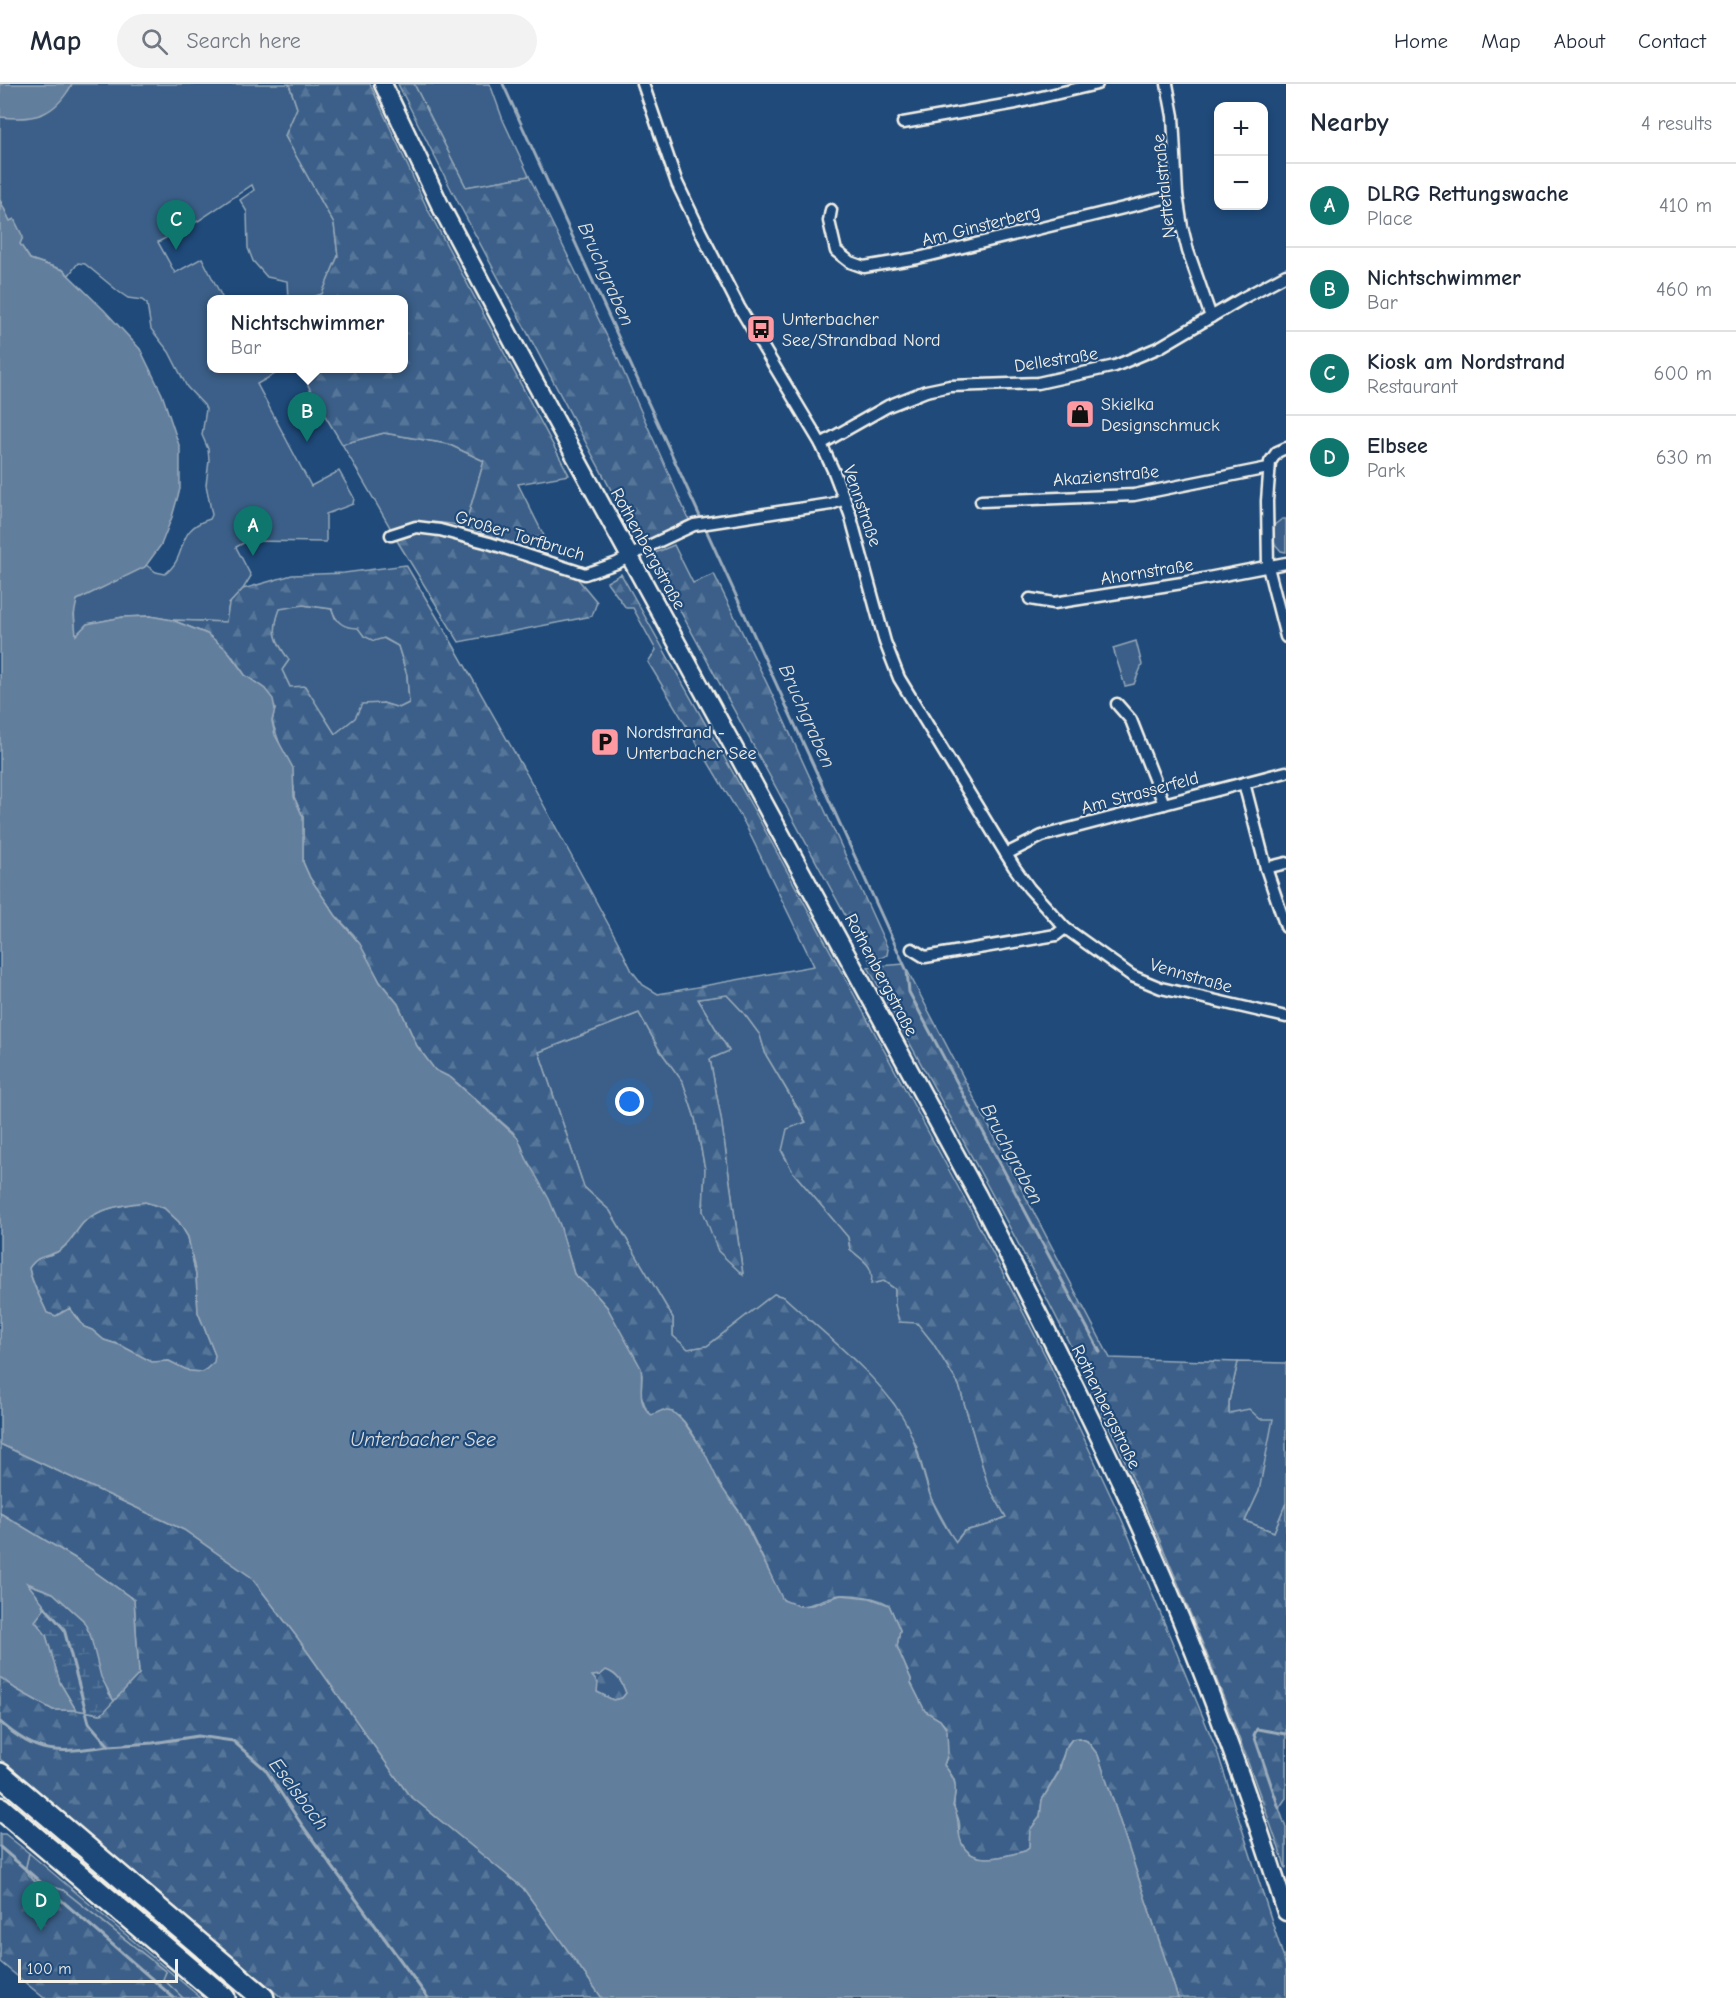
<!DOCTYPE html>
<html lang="en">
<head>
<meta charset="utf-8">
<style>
  body { margin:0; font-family:"Comic Neue",sans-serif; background:#f2f2f3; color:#1f2937 }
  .controls { position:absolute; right:18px; top:18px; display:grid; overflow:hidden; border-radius:12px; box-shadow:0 3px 9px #0003 }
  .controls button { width:54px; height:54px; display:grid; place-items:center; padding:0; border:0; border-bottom:2px solid #e0e1e3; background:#fff; color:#1f2937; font:30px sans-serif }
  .scale { position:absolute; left:18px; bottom:15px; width:160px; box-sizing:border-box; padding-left:6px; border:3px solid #f4f1e8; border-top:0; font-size:16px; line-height:21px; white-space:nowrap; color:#f4f1e8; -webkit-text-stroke:4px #1f4a7a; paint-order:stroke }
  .you { position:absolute; left:630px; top:1018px; width:21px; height:21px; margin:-15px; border:4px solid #fff; border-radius:50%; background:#1a73e8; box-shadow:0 0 0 9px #1a73e833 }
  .badge { display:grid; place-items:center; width:39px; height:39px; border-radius:50%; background:#0f766e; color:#fff; font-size:20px; font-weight:700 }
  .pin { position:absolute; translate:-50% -50px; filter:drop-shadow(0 2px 3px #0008) }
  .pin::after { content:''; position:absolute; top:32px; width:21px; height:18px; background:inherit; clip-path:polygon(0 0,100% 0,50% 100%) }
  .popup { position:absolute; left:207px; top:211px; width:201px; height:78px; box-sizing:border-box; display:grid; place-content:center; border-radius:12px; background:#fff; filter:drop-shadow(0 2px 4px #0005); font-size:20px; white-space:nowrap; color:#747a83 }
  .popup b { font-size:22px; color:#1f2937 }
  .popup::after { content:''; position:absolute; left:50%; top:100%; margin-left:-12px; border:12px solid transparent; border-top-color:#fff }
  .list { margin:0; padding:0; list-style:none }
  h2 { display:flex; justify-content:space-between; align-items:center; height:78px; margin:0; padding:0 24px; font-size:26px }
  h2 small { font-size:20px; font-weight:400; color:#747a83 }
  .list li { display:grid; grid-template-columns:39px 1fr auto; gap:18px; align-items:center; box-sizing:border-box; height:84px; padding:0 24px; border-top:2px solid #e0e1e3 }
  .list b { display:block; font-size:22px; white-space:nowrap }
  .list p { margin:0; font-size:20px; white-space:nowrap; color:#747a83 }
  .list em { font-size:20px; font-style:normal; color:#747a83 }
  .icon { flex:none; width:33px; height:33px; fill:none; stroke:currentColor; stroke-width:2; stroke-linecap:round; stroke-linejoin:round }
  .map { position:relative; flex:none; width:1286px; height:1914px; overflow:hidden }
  header { display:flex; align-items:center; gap:36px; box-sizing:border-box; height:84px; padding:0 30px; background:#fff; border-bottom:2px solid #e0e1e3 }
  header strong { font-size:28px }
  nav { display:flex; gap:33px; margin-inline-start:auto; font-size:21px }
  .search { width:420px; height:54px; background:#f2f2f3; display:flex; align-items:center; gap:15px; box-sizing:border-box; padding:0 21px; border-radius:33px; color:#747a83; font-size:22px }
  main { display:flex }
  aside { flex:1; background:#fff }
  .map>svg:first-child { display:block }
  .green { fill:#3a5f88; stroke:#97a8b8; stroke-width:1.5 }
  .forest { fill:url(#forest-firs); stroke:#97a8b8; stroke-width:1.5; fill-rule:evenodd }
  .wetland { fill:url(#wetland-marsh); stroke:#97a8b8; stroke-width:1.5 }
  .water { fill:#627e9d; stroke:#9cacbb; stroke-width:1.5; fill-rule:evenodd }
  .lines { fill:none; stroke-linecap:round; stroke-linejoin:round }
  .stream { stroke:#9cacbb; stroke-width:3 }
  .street-casing { stroke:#f4f1e8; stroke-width:15 }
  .secondary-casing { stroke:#f4f1e8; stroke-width:21 }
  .highway-casing { stroke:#f4f1e8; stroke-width:26 }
  .street { stroke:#1f4a7a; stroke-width:10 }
  .secondary { stroke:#1f4a7a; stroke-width:16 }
  .highway { stroke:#1f4a7a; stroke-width:21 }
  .labels { text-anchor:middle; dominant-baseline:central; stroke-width:4.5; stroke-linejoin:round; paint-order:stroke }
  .street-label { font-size:18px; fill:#f4f1e8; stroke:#1f4a7a }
  .poi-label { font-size:18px; fill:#f4f1e8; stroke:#1f4a7a; text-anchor:start }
  .water-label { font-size:20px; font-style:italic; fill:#dee0dd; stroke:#1f4a7a }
</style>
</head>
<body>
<header>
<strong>Map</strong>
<div class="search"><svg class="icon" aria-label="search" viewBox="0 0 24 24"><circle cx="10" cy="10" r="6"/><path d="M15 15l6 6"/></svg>Search here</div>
<nav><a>Home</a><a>Map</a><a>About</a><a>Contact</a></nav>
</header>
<main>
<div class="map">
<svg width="1286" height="1914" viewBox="0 0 1286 1914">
  <defs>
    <pattern id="forest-firs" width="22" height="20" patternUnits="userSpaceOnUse" patternTransform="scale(1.5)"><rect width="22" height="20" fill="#3a5f88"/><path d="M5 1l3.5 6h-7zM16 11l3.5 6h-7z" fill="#577699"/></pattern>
    <pattern id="wetland-marsh" width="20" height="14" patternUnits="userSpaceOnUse" patternTransform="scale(1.5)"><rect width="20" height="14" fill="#3a5f88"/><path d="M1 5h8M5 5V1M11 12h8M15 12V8" fill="none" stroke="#577699"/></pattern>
  </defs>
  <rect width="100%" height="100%" fill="#1f4a7a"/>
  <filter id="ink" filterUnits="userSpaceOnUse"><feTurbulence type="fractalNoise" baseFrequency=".0167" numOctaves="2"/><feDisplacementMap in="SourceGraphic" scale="12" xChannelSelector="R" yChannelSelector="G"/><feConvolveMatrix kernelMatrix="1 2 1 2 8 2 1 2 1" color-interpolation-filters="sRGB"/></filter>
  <g filter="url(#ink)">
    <!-- green -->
    <g class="green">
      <path d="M72,0h217l8,24 -12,28 49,88 4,32 -16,38 -15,5h-19l-1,-18 -20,-4 -14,-16 -5,-13 -1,-36 -7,-12 14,-10 -2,-5 -54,36 -40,21 17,31 27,-15 21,41 -12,1v68l70,1 1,1 -25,14 54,102 28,-15 15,27 -1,6 -27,10v28l-79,-1 -11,6 15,29 -8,13 -14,15 -3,18 -54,-2 -22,-4 -27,1 -36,7 -9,11 -3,-3 -1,-28 3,-4 69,-35 10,7 9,2c25,-19 8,-44 45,-55l2,-4 -6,-30 3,-25 -1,-11 -6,-14 4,-26 -2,-4 -17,-18 -18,-35 -18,-23 -4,-25 -5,-4 -14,-2 -9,-6 -34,-28 -7,-1 -9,12 -6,-5 -33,-11 -10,-15 -20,-44v-83h4l64,-26z"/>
      <polygon points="414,0 490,0 503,36 529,92 466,103"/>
      <path d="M384,349l64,11 36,17 -19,65c-29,-5 -46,-6 -74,3l-49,-85z"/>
      <polygon points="1282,435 1286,435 1286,468 1281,467 1274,459 1273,442"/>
      <path d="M303,521l29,4 3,9 24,10 5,8 19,2 15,8 9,29 2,28 -10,5 -16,-5 -27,15 -21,16 -13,-21 -32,-26 -8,-17 7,-10c-14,-19 -18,-28 -9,-52z"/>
      <polygon points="1136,557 1142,581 1134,600 1125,602 1113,564"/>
      <path d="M727,911l16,17 17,23 6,20 40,68c-14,5 -20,14 -24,29l11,20 55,65 2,12 19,16 4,9 22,15v16l22,17 16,21 26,42 29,100 18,32 -18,8 -24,6 -9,11 -24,-44 -15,-53 -22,-41 -33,-36 -77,-71 -10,-3 -67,52 -19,3 -15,-13v-18l-63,-107 -26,-24 -45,-135 100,-39 20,36 24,33 12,36 10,51 -2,42 40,63 -22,-156 -11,-59 19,-8 -31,-52z"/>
      <polygon points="1238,1278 1286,1279 1286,1419 1274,1448 1245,1437 1259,1407 1260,1335 1229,1329 1229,1317"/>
      <polygon points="29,1769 201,1914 183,1914 162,1894 166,1888 63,1806 34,1797 25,1786"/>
    </g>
    <!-- forest -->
    <g class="forest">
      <polygon points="289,0 370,0 427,124 569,391 518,400 544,452 510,459 465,442 484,377 448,360 384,349 342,360 315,315 300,285 403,284 403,216 307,215 322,210 338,172 334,140 285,52 297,24"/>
      <polygon points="398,0 414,0 466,103 529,92 617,273 689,436 645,457 636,453 451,105"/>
      <polygon points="415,447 441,449 515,471 577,494 597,518 592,532 459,558 396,455"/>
      <polygon points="674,461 693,499 714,490 772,610 888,865 887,871 871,879 650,471"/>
      <path d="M406,481l45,76 78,137 89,164 14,29 11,14 15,9 156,-28 -70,-144 -96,-160 8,-12 -23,-42h-7l-19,-26 14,-8 134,238 215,397 78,152 74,159 95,231 67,208 2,8v31h-108l-80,-243 -11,-14 -8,-3 -7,1 -4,5 -8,19 -1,8 -17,29 -2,17 -10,13 -1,18 -4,3c-21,5 -54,18 -65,-11 -2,-6 1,-13 -1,-19 -1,-6 -6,-11 -5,-17 1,-21 5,-21 -10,-39l3,-8 -1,-30 -6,-7 -15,-9 -14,-28v-4l-14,-32 3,-17 -11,-25c-11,-8 -36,-11 -50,-10 -22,3 -34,21 -58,3 -13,-28 -25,-57 -40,-84 -7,-11 -16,-20 -22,-31 -12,-23 -22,-48 -40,-67l-28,-1 -4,-4 -6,-16 1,-20 -6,-16 -17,-27 -12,-25 -16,-18 -17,-15 -10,-34 -38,-82 -4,-11 -9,-15 -62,-54 -16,-8 -18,-24 -19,-42 -18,-22 -26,-47 -18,-19 -26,-38 -7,-16v-45l-9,-20v-10l-22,-66 3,-12 -10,-20 -20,-14 -15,-22 -23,-19 -35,-14 54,2 3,-18 14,-15 49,-14 52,-2zM303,521l29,4c4,14 12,19 26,19l6,8 10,5 10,-3 14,8 9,29 2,28 -10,5 -16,-5 -21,1 -7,14 -20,16 -30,-48 -15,1 -8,-17 7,-10c-14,-19 -18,-28 -9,-51zM727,911l16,17 17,23 6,20 40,67 -19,7 -5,22 11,21 55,65 2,12c13,12 25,16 21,35l13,-3 11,8v16l4,17 18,1 16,20 26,42 29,100 18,32 -18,8 -24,6 -8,11c-9,-12 -19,-30 -25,-44 -9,-25 -13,-51 -25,-75 -25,-46 -83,-90 -122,-126l-10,-3 -67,52 -19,3 -15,-13v-18l-63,-107 -26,-24 -45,-135 100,-39 20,36 24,33 12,36 10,51 -2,42 15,40 25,24 -22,-157 -11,-59 19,-8 -31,-52z"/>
      <path d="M904,880l206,394 128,4 -9,39v12l20,-4 11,10h13l-14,72 -14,30 29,11 12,-29v295l-7,10 7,20v41c-59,-172 -127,-341 -206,-504 -66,-135 -140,-266 -212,-398z"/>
      <path d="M145,1118l19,6 15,14 9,15 8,38 2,37 17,43v7l-12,10 -14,-1 -20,-10 -17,1 -32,-17 -16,-5 -12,-10 -8,-3 -8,-12 -13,-4 -7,5 -9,-3c-6,-15 -15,-29 -18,-45 10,-14 15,-10 28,-16 11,-5 18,-20 26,-29 13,-14 43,-19 62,-21z"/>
      <polygon points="0,1360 184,1446 251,1493 297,1553 408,1710 523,1804 602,1914 282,1914 0,1675 0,1593 16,1605 53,1626 76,1626 100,1630 139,1590 134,1516 78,1476 0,1429"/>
      <path d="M606,1586c12,5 16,12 20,23l-4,5 -9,2 -16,-8 -2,-11 -4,-5 9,-1z"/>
      <polygon points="0,1750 5,1750 29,1769 25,1786 34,1797 63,1806 166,1888 163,1895 183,1914 44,1914 0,1878"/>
    </g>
    <!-- wetland -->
    <polygon class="wetland" points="25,1499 53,1509 83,1536 90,1550 108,1608 114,1617 102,1630 76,1626 60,1599 46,1551 35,1537"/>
    <!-- water -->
    <g class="water">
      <path d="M0,0h72c-17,32 -38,37 -72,33z"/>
      <path d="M0,116l10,21 4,-2 9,18 -3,7 10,15 33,11 41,40 36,39 22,45 18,54v41l-8,28 -11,28 -16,22 -68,33 -3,15 2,20 11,-11 36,-7 27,-1 22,4 35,14 19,15 19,26 20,14 8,10 2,10 -3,12 3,14 18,33 1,29 9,20v45l7,16 26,38 24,28 20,38 18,22 19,42 18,24 16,8 67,60 8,20 23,41 11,26 14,49 17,15 16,18 34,61c3,15 -6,36 11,47l11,-5 4,1 6,1 11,10 21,31 15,32 20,28 43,87 16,6 13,-1 29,-10 29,3 19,7 11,25 -3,17 14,32v4l14,28 15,9 7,10 1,23 -4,12c13,16 13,22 9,41 7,11 4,20 7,32 8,31 44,18 65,13l4,-3 1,-18 10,-13 2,-17 17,-28 6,-23 7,-10 7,-1 8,3 11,14 80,243h-576l-79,-110 -115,-94 -111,-157 -46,-60 -67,-47 -184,-86zM145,1118l19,6 15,14 9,15 8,38 2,37 17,43 -1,7 -11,10 -14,-1 -20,-10 -17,1 -32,-17 -16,-5 -12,-10 -8,-3 -14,-19 -14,8 -9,-3c-6,-15 -16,-29 -18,-45 10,-14 15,-10 28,-16 11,-5 18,-20 26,-29 13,-14 43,-19 62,-21zM606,1586c12,4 16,12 20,23l-4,5 -9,2 -16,-8 1,-9 -6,-7 8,-1z"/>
      <polygon points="0,1429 78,1476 134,1516 139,1590 114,1617 101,1593 90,1550 83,1536 53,1509 27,1499 46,1523 35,1537 46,1551 60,1599 76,1626 53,1626 16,1605 0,1593"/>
    </g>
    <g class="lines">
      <!-- stream -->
      <g class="stream">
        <polyline points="503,0 907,887 909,908 1100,1268"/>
        <polyline points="43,1521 64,1545 89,1639 109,1662 153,1659 198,1652 233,1657 265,1685 302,1741 428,1914"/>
        <path d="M0,1638c41,36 59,30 109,24"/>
        <polyline points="1279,1724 1254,1651 1257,1645 1286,1650"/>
        <polyline points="0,1763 174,1914"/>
      </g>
      <!-- street casing -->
      <g class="street-casing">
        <g id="street">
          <polyline points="643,0 677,99 700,147 739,223 821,360 834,388 850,430 885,558 899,594 1014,783 1029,804 1065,844 1132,892 1161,904 1286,933"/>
          <polyline points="1167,0 1173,32 1177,111 1182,143 1188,167 1211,233"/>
          <polyline points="903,39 1016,19 1097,0"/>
          <polyline points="831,126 829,137 836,167 850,178 864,183 918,174 1177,111"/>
          <polyline points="821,360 888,322 926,307 950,302 1038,299 1115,282 1160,263 1243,214 1286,191"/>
          <polyline points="1286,364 1277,368 1270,378 1267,417 1268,483 1286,553"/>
          <polyline points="981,417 1134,411 1268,384"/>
          <polyline points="391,451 416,443 440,446 489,459 585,490 617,479 649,462 694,441 831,420 844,415"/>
          <polyline points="1030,515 1054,519 1182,499 1286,479"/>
          <polyline points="1117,620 1131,636 1164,720"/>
          <polyline points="1244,699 1266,784 1286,843"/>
          <polyline points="1006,770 1042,752 1286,688"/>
          <polyline points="1266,784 1286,779"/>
          <polyline points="912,865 925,873 1056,851 1065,844"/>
        </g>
      </g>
      <!-- secondary casing -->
      <g class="secondary-casing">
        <path id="secondary" d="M383,0l57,121 74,139 463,850c57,111 114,221 165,335 56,124 103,253 144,383"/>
      </g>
      <!-- highway casing -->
      <g class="highway-casing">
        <g id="highway">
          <polyline points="0,1690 263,1914"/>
          <polyline points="0,1724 224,1914"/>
        </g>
      </g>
      <!-- street -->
      <use href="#street" class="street"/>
      <!-- secondary -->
      <use href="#secondary" class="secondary"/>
      <!-- highway -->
      <use href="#highway" class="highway"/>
    </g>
  </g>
  <!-- icons -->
  <defs>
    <g id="bus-square" transform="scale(1.5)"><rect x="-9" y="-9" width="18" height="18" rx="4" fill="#ff9aa2" stroke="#1f4a7a"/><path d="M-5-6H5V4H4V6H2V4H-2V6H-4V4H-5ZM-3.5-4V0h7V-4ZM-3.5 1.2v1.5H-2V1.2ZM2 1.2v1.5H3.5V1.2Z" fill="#111"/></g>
    <g id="shop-square" transform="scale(1.5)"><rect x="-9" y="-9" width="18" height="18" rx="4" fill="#ff9aa2" stroke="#1f4a7a"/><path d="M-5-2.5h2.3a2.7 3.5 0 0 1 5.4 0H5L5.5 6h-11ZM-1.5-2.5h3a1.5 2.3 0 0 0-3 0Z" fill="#111"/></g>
    <g id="parking-square" transform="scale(1.5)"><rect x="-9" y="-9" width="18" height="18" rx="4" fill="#ff9aa2" stroke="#1f4a7a"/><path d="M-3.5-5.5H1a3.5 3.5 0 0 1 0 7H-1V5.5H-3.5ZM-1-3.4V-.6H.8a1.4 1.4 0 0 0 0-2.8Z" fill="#111"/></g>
  </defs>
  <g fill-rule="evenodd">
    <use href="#bus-square" x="761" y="245"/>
    <use href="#shop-square" x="1080" y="330"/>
    <use href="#parking-square" x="605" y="658"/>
  </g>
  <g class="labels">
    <!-- street labels -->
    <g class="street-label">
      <text transform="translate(1164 102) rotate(-96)">Nettetalstraße</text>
      <text transform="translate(981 142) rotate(-14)">Am Ginsterberg</text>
      <text transform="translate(1056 276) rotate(-9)">Dellestraße</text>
      <text transform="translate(1106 392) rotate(-5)">Akazienstraße</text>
      <text transform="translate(862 422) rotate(71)">Vennstraße</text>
      <text transform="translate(520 452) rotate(17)">Großer Torfbruch</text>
      <text transform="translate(648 465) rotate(61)">Rothenbergstraße</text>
      <text transform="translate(1147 488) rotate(-9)">Ahornstraße</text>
      <text transform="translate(1140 709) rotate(-15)">Am Strasserfeld</text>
      <text transform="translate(881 891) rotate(62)">Rothenbergstraße</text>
      <text transform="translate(1191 892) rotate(16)">Vennstraße</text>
      <text transform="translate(1106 1323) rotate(64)">Rothenbergstraße</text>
    </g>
    <!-- poi labels -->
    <g class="poi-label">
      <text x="782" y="235">Unterbacher<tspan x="782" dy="21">See/Strandbad Nord</tspan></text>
      <text x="1101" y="320">Skielka<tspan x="1101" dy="21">Designschmuck</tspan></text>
      <text x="626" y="648">Nordstrand -<tspan x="626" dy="21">Unterbacher See</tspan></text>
    </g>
    <!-- water labels -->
    <g class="water-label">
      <text transform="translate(606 190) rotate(66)">Bruchgraben</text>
      <text transform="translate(807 632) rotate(66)">Bruchgraben</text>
      <text transform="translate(1012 1070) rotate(62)">Bruchgraben</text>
      <text x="423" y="1355">Unterbacher See</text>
      <text transform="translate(299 1710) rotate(53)">Eselsbach</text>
    </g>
  </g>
</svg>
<div class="controls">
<button>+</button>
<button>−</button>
</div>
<div class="scale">100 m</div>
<div class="you"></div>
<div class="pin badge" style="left:253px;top:472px">A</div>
<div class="pin badge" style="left:307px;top:358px">B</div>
<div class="popup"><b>Nichtschwimmer</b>Bar</div>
<div class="pin badge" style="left:176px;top:166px">C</div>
<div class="pin badge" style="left:41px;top:1847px">D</div>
</div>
<aside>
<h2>Nearby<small>4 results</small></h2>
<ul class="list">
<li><span class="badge">A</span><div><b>DLRG Rettungswache</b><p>Place</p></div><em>410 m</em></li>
<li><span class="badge">B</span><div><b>Nichtschwimmer</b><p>Bar</p></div><em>460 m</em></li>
<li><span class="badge">C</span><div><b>Kiosk am Nordstrand</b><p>Restaurant</p></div><em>600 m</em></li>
<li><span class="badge">D</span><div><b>Elbsee</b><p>Park</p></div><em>630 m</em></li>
</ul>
</aside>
</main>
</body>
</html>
